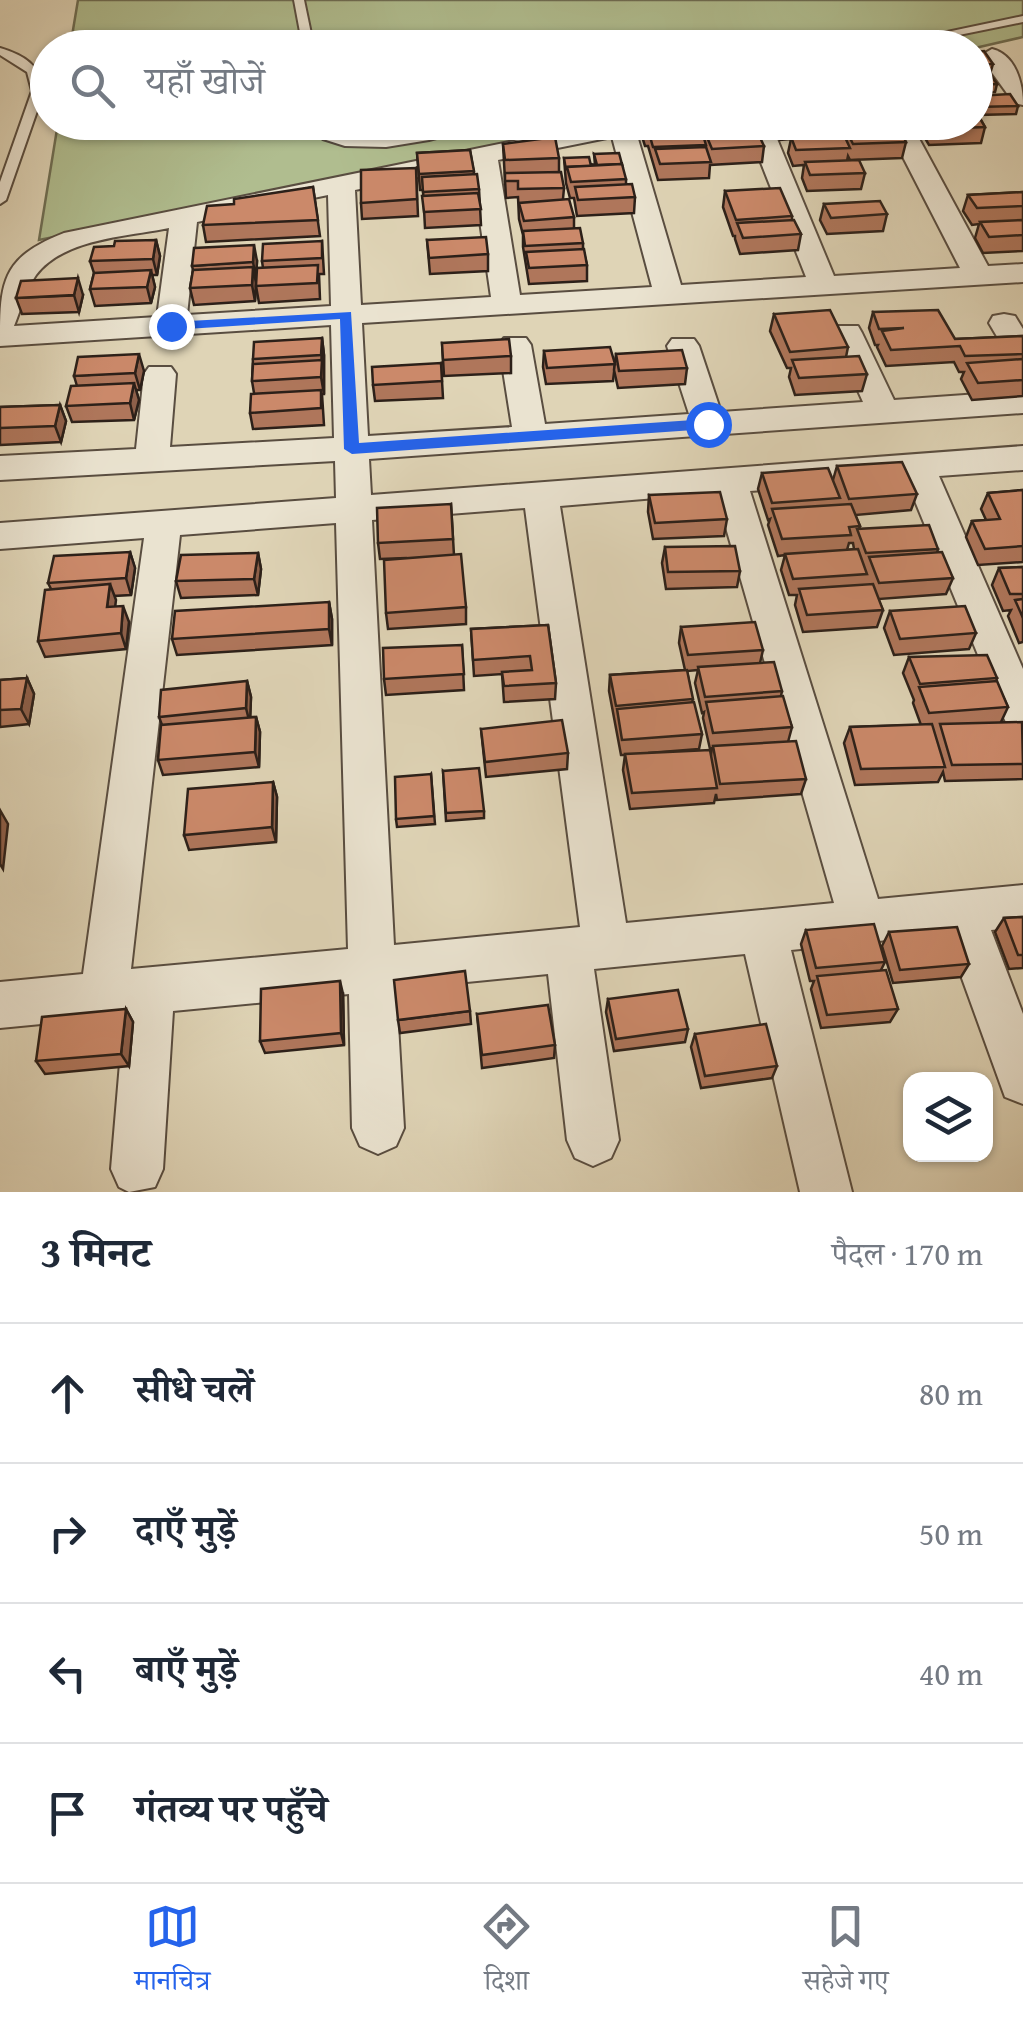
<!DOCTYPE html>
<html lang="hi">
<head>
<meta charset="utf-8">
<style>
  body { margin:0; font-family:"Gentium Book Plus","Noto Serif Devanagari",serif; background:#f2f2f3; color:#1f2937 }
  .controls { position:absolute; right:30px; bottom:30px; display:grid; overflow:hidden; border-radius:20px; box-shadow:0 2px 8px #0004 }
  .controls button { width:90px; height:90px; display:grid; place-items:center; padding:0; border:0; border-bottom:2px solid #e0e1e3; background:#fff; color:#1f2937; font:50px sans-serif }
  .stop { position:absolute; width:30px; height:30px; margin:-22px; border:8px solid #2563eb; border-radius:50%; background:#fff }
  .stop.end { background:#2563eb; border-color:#fff; box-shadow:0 2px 10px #0008 }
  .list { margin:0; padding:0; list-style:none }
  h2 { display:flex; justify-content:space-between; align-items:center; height:130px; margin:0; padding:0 40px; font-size:42px }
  h2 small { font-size:32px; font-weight:400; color:#747a83 }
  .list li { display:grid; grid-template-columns:65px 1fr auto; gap:30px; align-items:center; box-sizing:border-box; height:140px; padding:0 40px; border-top:2px solid #e0e1e3 }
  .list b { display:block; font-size:38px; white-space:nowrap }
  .list em { font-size:32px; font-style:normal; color:#747a83 }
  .icon { flex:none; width:55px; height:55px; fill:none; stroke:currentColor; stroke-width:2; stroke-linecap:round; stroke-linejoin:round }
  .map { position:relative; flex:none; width:1023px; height:1192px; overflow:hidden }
  .search { position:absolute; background:#fff; box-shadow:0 2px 8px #0004; left:30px; right:30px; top:30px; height:110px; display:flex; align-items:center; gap:25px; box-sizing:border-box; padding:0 35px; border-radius:55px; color:#747a83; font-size:38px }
  .sheet { height:690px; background:#fff }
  nav { display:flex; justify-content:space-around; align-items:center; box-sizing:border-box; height:140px; border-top:2px solid #e0e1e3; background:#fff; font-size:28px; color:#747a83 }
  nav a { display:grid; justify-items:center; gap:5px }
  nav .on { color:#2563eb }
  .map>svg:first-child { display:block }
  .green { fill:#b0bd8f; stroke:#6e6e54; stroke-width:2.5 }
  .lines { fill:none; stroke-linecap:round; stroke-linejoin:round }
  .lane-casing { stroke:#594d40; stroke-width:4 }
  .street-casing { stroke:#594d40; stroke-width:4 }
  .lane { fill:#eae3d0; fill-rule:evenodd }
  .street { fill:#eae3d0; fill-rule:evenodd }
  .wall { fill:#af765b; stroke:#2c2019; stroke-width:2.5; fill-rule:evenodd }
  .shaded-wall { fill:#8e604a; stroke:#2c2019; stroke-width:2.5 }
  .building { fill:#cb896a; stroke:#2c2019; stroke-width:2.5 }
  .route { fill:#2563eb }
</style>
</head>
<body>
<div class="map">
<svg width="1023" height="1192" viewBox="0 0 1023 1192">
  <rect width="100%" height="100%" fill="#dfd4b6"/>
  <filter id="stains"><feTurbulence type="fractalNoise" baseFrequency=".002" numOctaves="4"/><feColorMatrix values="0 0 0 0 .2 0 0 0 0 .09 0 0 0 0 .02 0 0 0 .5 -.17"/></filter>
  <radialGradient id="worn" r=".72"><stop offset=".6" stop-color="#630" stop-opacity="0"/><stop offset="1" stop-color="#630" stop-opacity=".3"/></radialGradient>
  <!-- green -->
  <g class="green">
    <polygon points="78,0 1023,0 1023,37 975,48 70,48"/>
    <polygon points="58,123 615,123 39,240"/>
  </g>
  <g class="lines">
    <!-- lane casing -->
    <g class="lane-casing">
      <g id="lane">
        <polygon points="294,0 304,0 314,48 303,48"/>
        <polygon points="1023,16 1023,22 895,48 871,48"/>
        <path d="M0,48c23,7 41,17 44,43l-38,109 -6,4v-22l32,-91 -5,-19 -27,-17z"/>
        <path d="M319,122h12l2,12c55,18 107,-12 163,-12l-67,18 -43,7 -41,-1 -22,-7z"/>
      </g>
    </g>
    <!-- street casing -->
    <g class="street-casing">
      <g id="street">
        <path d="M992,49c24,6 31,35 31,56l-9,-2 -34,-47z"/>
        <path d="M607,122h52l-3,5 -20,5 45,153 125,-8 -61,-155h25l64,154 126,-8 -75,-146h25l78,144 35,-2v18l-661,41 6,113 144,-9 -13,-82 5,-7h22l5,7 14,79 144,-10 -22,-68 5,-7h22l5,7 22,66 142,-10 -31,-69 4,-7h22l4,7 32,67 129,-9v22l-654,46 2,36 652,-49v24l-84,6 84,193v64l-14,-5 -6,-12 -97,-237 -156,12 128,408 145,-14v42l-32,3 32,84v90l-18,-7 -59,-163 -155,16 61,242h-52l-55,-238 -151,15 25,171 -8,18 -18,8 -18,-8 -8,-18 -19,-166 -152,15 8,139 -8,18 -18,8 -18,-8 -8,-18 -3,-134 -176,17 -10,158 -8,18 -26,5 -10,-5 -8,-18 13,-153 -124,12v-46l83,-8 61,-436 -144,11v-26l336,-25 -1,-37 -335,19v-24l136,-7 8,-75 5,-7h22l5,7 -6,73 164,-9 -3,-113 -331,21c0,-63 0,-88 64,-113zM612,137l40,150 -132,8 -22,-135zM472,166l19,131 -130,8 -6,-115zM328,195l3,111 -144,9 10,-93zM169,228l-12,89 -143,9c7,-17 12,-37 22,-51 28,-37 91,-38 133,-47zM716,493l118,410 -208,20 -66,-417zM525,508l55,419 -186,18 -22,-425zM336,523l12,426 -217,20 49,-434z"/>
        <polygon points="1004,314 1015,316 1023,329 1023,365 1012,362 989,323 993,316"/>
      </g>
    </g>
    <!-- lane -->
    <use href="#lane" class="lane"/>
    <!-- street -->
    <use href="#street" class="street"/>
  </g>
  <!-- wall -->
  <g class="wall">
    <polygon points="976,52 993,64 990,74 997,84 995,92 976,93"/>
    <polygon points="976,96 1018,106 1016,114 978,115 985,127 981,143 929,145 922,133 924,124 915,125 914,122 976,122"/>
    <polygon points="639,122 699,122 703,136 704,130 764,146 762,162 710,165 709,178 658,180 648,146 645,146 639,127"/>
    <polygon points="771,122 833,122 831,136 836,135 834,132 836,122 893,122 896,127 895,130 906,142 902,158 850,160 848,156 847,161 865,173 861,189 807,191 802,178 804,165 793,166 788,153 791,139 780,140"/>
    <polygon points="503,144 559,158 559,172 564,188 563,199 574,217 574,228 583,243 583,249 587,265 587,281 529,284 523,247 523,235 519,219 518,197 506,198"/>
    <polygon points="470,150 474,174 479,189 481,225 425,228 423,190 420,190 417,153"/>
    <polygon points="594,154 626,179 626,184 635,197 634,213 577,216 574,198 570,198 566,183 564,158 595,165"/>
    <polygon points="416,168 418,216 362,219 361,203"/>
    <polygon points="313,187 320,236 206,242 203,225 234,204"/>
    <polygon points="725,191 792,216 792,220 801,234 798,250 740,254 735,239 735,236 733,236 723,207"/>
    <polygon points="1023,192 1023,251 983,253 975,238 979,224 972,225 963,211 968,195"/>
    <polygon points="824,204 887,214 883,231 827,234 820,220"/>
    <polygon points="156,240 160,256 157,275 152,275 155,287 151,303 95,306 90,289 94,273 90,261 114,246"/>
    <polygon points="427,240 488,254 488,271 430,274"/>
    <polygon points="322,241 324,274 319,274 320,299 259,303 256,286 263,268 262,261"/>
    <polygon points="257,261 255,301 194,305 190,288 193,270 192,266"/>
    <polygon points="83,295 79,312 22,314 16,298"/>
    <polygon points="873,312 955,339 1023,336 1023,396 972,400 961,379 964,372 959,372 954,362 886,366 877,347 878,345 875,345 869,328"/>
    <polygon points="774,314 848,347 846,357 867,374 862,391 795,395 789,377 791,368 787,368 770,331"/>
    <polygon points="322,338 324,355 324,394 322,394 324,425 253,429 250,413 254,393 252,381 253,359"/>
    <polygon points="442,343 511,356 511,373 444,376"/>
    <polygon points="544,351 615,364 613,381 546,384 543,367"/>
    <polygon points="616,354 687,368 685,384 618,388 614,370"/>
    <polygon points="441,363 443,398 375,401 373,385"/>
    <polygon points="144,371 140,390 136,390 139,400 134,420 72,422 66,406 77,386 74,376"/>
    <polygon points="60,405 66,421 61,442 0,445 0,407"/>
    <path d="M837,466l80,28 -6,16 -56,5 5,11 -1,3 79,20 -1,4 16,25 -7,16 -68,5 5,11 -6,17 -74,5 -8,-27 2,-10h-8l-8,-25 4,-15 -7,1 -10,-31 2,-6 -2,1 -10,-31 4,-16 71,7zM849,543h4l1,6 -7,1z"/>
    <polygon points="1023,490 1023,562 978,565 966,537 972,521 986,520 981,509 988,493"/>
    <polygon points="649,495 727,519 724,536 653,539 648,512"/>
    <polygon points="451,504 454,555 466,607 466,624 388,629 386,613 405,558 380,559 378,543"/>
    <polygon points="665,547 740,571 737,587 666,589 662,563"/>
    <polygon points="130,552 135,568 131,595 114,596 115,606 129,622 126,649 45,657 38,641 51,589 48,583"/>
    <polygon points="258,553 261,569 258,595 181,598 176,581"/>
    <polygon points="1023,567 1023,642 1019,643 1008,616 1011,610 1003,611 992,585 999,568"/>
    <polygon points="329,602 332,619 332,645 177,655 172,639"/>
    <polygon points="890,611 976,633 969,649 894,655 884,628"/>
    <polygon points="548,625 556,683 555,699 504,702 502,674 474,676 471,629"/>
    <path d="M681,627l82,23 -3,13 22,28 -1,5 11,31 -4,15 18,37 -5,15 -84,6 -1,-6 -2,9 -84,6 -7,-39 2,-15h-4l-12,-64 1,-16 75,-5 -6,-27zM698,670l-3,13 7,30 2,-1 -1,6 7,31 2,-1 -1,7 -63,-2 51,-4 3,-15 -9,-31 -6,-32z"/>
    <polygon points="462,645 464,690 386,695 384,679"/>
    <polygon points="909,657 997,678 996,682 1008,707 1001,722 1023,725 1023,779 945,781 943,772 938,782 855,785 844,743 850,727 921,725 913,703 914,700 903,673"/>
    <polygon points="27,678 34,694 29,724 0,727 0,680"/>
    <polygon points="247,681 251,697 250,717 256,717 260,732 259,767 163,775 158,760 162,725 159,717"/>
    <polygon points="481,729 568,753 567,769 486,777"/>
    <polygon points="443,771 484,811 484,818 446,821"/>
    <polygon points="431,774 435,824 397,827 396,819"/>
    <polygon points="273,782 277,797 276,842 189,850 184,835"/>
    <polygon points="1023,917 1023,968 1009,969 995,932 1004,918"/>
    <polygon points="806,930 885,962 881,970 898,1009 890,1022 821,1028 811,989 814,981 810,981 801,944"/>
    <polygon points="889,932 969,964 961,977 893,983 882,946"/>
    <polygon points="343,994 344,1045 265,1053 260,1041"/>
    <polygon points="608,999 688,1029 685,1042 614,1051 606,1012"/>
    <polygon points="126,1009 133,1022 129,1066 45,1074 36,1061"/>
    <polygon points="470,1011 471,1024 400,1033 398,1020"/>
    <polygon points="477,1014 555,1045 554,1058 482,1068"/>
    <polygon points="695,1034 777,1066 772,1078 701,1088 691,1047"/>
  </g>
  <!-- shaded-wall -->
  <g class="shaded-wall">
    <polygon points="156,240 160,256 157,275 153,259"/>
    <polygon points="254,245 257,261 256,278 253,262"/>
    <polygon points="253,267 256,283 255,301 252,285"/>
    <polygon points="151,270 155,287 151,303 147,287"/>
    <polygon points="78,278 83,295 79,312 74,295"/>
    <polygon points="322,338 324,355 324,394 321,377"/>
    <polygon points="139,354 144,371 140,390 135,373"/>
    <polygon points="134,383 139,400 134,420 130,403"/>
    <polygon points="60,405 66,421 61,442 55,426"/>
    <polygon points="130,552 135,568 131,595 126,578"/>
    <polygon points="258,553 261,569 258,595 254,579"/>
    <polygon points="110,584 116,600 113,624 107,607"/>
    <polygon points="329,602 332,619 332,645 329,629"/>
    <polygon points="123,606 129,622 126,649 121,633"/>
    <polygon points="27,678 34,694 29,724 21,709"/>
    <polygon points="247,681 251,697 250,724 246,708"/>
    <polygon points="256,717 260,732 259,767 255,752"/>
    <polygon points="273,782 277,797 276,842 272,827"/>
    <polygon points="0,810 8,824 3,869 0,864"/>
    <polygon points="340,981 343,994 344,1045 341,1033"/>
    <polygon points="126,1009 133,1022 129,1066 121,1054"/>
  </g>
  <!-- building -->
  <g class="building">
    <polygon points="984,51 993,64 976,65 976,52"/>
    <polygon points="976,74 990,74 997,84 976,85"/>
    <polygon points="1010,94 1018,106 976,107 976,96"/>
    <polygon points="976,115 978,115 985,127 933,129 929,122 976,122"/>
    <polygon points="644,122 699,122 706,145 653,147 649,133 687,129 646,130"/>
    <polygon points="840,122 893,122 896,127 843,129"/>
    <polygon points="755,127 764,146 712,149 704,130"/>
    <polygon points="900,130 906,142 853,144 847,132"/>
    <polygon points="844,135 850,148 796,150 791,137"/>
    <polygon points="555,137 559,158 505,160 503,144"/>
    <polygon points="706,147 711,162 660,164 655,149"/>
    <polygon points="470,150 474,171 419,174 417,153"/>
    <polygon points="619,153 623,168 622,164 597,165 594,154"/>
    <polygon points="589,157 591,166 567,167 566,170 564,158"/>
    <polygon points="859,160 865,173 810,175 805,162"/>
    <polygon points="622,164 626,179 571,182 567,167"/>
    <polygon points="416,168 417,199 361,203 361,170"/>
    <polygon points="561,172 564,188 518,189 518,181 505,181 505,173"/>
    <polygon points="477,174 479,189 423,192 422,177"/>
    <polygon points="632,184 635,197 578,200 575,187"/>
    <polygon points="313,187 318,220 203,225 207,206 234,204 234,199"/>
    <polygon points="780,188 792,216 736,220 725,191"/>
    <polygon points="1023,192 1023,206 977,208 968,195"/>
    <polygon points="478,193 481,209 424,212 422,196"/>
    <polygon points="569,199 574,217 524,221 519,203"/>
    <polygon points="880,201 887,214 831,218 824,204"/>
    <polygon points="794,220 801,234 743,238 737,223"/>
    <polygon points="1023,220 1023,235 989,237 980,222"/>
    <polygon points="580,228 583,243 525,246 523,231"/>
    <polygon points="486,237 488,254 429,258 427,240"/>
    <polygon points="156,240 153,259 90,261 94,247 114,246 115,241"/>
    <polygon points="322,241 322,258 262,261 263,244"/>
    <polygon points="254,245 253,262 192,266 194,248"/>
    <polygon points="584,249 587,265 529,268 526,252"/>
    <polygon points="318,265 317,283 256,286 257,268"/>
    <polygon points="253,267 252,285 190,288 193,270"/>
    <polygon points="151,270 147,287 90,289 94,273"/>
    <polygon points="78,278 74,295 16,298 21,281"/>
    <polygon points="830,310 848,347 790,352 774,314"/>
    <polygon points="938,310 955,339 1023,336 1023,354 965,356 960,346 891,350 882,331 904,328 879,329 873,312"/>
    <polygon points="322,338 321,355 253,359 254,342"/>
    <polygon points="509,339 511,356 443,360 442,343"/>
    <polygon points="610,347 615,364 547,368 544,351"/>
    <polygon points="682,350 687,368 619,371 616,354"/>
    <polygon points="139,354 135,373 74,376 78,357"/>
    <polygon points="859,356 867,374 799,378 792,360"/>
    <polygon points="1023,359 1023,380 978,383 967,363"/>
    <polygon points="322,360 321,377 252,381 253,364"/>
    <polygon points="441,363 442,381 373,385 372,367"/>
    <polygon points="134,383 130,403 66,406 71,386"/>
    <polygon points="321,390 321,408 250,413 251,394"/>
    <polygon points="60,405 55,426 0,428 0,407"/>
    <polygon points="902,462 917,494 849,499 837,466"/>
    <polygon points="828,468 840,498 772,503 762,473"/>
    <polygon points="1023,490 1023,546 985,549 972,521 1000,519 988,493"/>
    <polygon points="720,492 727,519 655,523 649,495"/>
    <polygon points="451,504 453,539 378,543 377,508"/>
    <polygon points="851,504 860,526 849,527 851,535 782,539 772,509"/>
    <polygon points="929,525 938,549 866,553 857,529"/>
    <polygon points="735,546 740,571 668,572 665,547"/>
    <polygon points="858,549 867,574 793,579 785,554"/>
    <polygon points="130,552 126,578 48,583 54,556"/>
    <polygon points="942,552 953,578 879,583 869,557"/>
    <polygon points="258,553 254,579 176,581 181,555"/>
    <polygon points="461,554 466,607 386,613 384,560"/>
    <polygon points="1023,567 1023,594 1010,594 999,568"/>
    <polygon points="110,584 107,607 123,606 121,633 38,641 45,590"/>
    <polygon points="873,584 883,610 807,615 799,589"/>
    <polygon points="1023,599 1023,618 1015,600"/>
    <polygon points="329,602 329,629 172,639 175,611"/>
    <polygon points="965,606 976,633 900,639 890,611"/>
    <polygon points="755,622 763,650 688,655 681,627"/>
    <polygon points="548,625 556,683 504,686 502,672 532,670 530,656 473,660 471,629"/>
    <polygon points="462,645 464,674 384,679 383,648"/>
    <polygon points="987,655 997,678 920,684 909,657"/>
    <polygon points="774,662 782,691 705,697 698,667"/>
    <polygon points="687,670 693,699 616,706 610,675"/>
    <polygon points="27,678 21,709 0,710 0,680"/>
    <polygon points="247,681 246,708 159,717 161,690"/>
    <polygon points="997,681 1008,707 929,713 919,687"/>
    <polygon points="783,696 792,727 713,733 706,702"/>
    <polygon points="694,702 702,734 622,740 617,709"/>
    <polygon points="256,717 255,752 158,760 161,725"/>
    <polygon points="562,720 568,753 485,762 481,729"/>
    <polygon points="1022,722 1023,764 952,765 940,724"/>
    <polygon points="932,724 945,767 861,769 850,727"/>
    <polygon points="796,741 806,779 720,784 713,746"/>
    <polygon points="710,750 717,788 632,793 625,754"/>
    <polygon points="479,768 484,811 446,813 443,771"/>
    <polygon points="431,774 434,816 396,819 395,777"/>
    <polygon points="273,782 272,827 184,835 188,789"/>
    <polygon points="1023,917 1023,955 1018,955 1004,918"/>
    <polygon points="874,924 885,962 816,968 806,930"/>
    <polygon points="957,927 969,964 900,970 889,932"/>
    <polygon points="886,970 898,1009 827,1015 817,976"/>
    <polygon points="465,971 470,1011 398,1020 394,980"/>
    <polygon points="340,981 341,1033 260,1041 261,989"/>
    <polygon points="678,990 688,1029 616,1039 608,999"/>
    <polygon points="548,1005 555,1045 482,1055 477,1014"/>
    <polygon points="126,1009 121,1054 36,1061 42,1017"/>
    <polygon points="766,1024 777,1066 705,1076 695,1034"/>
  </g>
  <!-- route -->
  <polygon class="route" points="351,312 359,443 708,419 715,424 708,429 352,454 344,449 340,319 171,330 164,326 171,322"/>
  <rect width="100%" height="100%" filter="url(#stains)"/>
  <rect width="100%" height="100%" fill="url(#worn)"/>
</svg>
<div class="controls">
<button><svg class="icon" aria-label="layers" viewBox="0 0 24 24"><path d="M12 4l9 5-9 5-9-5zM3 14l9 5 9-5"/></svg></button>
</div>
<div class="stop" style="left:708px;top:424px"></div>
<div class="stop end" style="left:171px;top:326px"></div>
<div class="search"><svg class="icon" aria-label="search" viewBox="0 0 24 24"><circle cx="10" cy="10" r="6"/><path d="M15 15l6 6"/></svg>यहाँ खोजें</div>
</div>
<section class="sheet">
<h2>3 मिनट<small>पैदल · 170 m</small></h2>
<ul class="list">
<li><svg class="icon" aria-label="ahead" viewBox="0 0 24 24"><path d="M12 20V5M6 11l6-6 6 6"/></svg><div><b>सीधे चलें</b></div><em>80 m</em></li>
<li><svg class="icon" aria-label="right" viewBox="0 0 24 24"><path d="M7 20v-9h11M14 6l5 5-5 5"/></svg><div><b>दाएँ मुड़ें</b></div><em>50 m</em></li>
<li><svg class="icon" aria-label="left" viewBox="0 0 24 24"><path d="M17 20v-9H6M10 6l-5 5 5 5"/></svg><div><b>बाएँ मुड़ें</b></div><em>40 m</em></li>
<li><svg class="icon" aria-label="arrive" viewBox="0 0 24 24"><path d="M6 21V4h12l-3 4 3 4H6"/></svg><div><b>गंतव्य पर पहुँचे</b></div></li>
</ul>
</section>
<nav>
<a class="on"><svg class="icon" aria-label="map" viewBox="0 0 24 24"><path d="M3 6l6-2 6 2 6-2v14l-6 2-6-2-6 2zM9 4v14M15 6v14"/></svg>मानचित्र</a>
<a><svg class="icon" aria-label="directions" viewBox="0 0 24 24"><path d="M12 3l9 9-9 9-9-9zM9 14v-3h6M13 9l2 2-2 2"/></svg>दिशा</a>
<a><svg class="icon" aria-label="saved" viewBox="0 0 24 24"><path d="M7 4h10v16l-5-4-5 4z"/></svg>सहेजे गए</a>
</nav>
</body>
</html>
